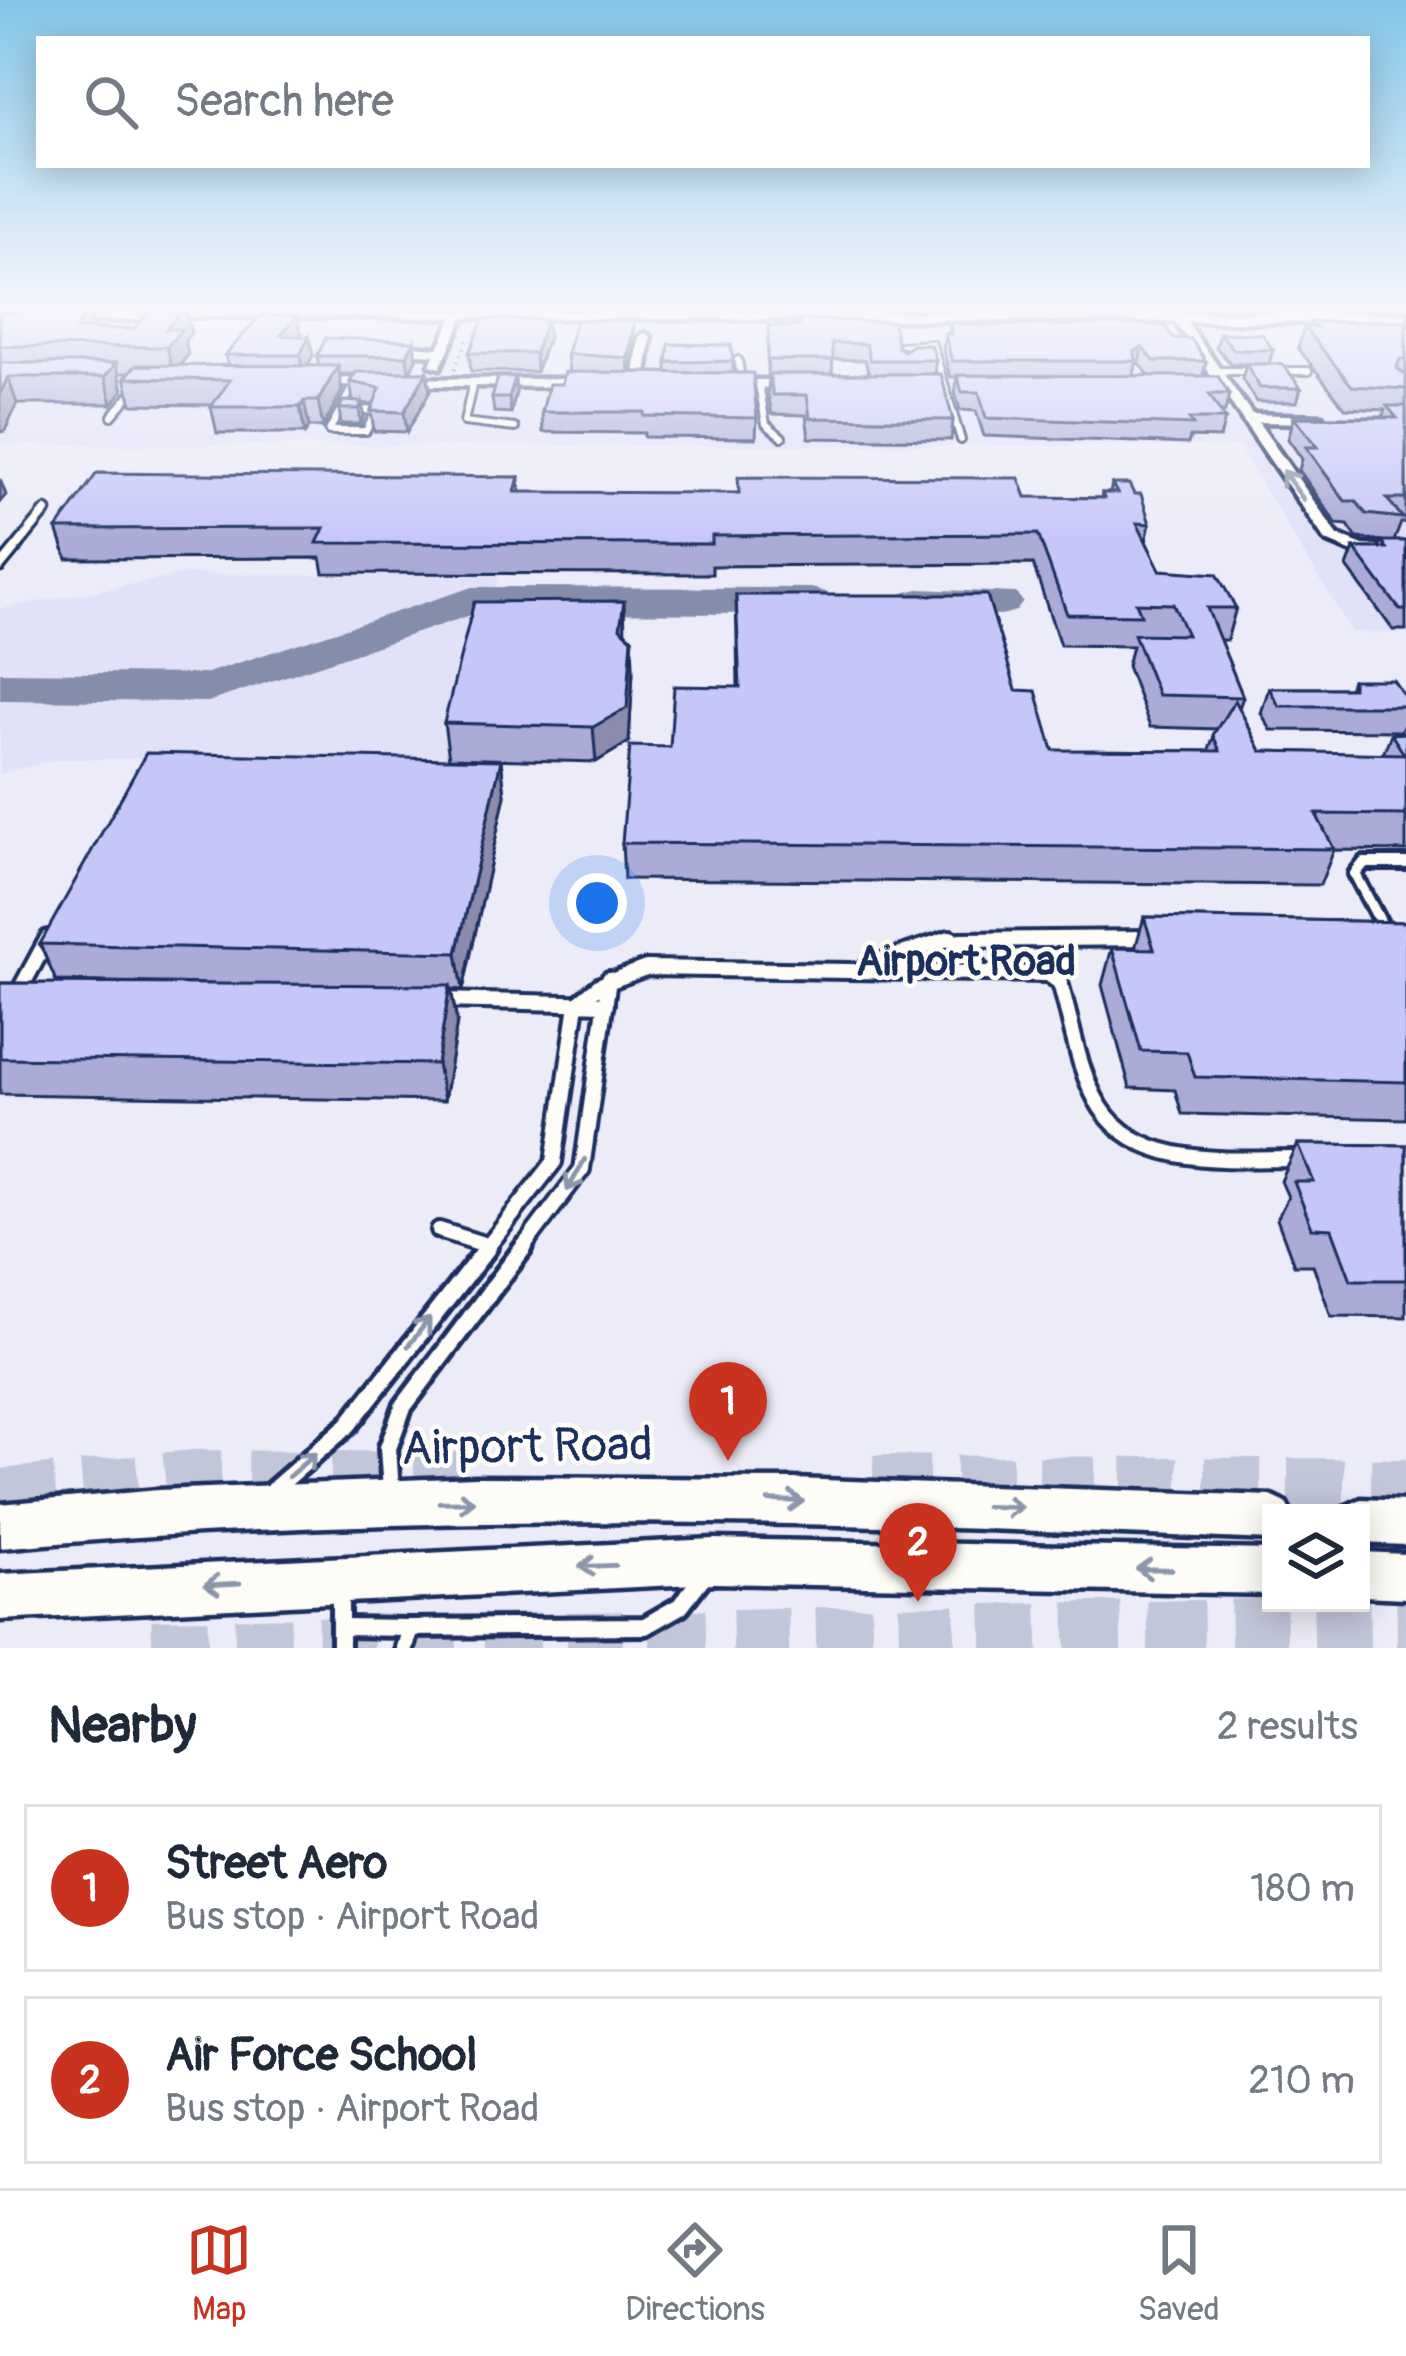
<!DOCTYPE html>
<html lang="en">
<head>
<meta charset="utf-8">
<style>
  body { margin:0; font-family:Pangolin,sans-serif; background:#f6f6f7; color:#1f2937 }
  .controls { position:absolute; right:36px; bottom:36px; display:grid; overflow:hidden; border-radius:0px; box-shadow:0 6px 30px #0003 }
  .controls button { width:108px; height:108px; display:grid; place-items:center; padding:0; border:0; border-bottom:3px solid #e0e1e3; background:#fff; color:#1f2937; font:60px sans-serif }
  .you { position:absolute; left:597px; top:903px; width:42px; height:42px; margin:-30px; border:9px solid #fff; border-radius:50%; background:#1a73e8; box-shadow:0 0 0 18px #1a73e833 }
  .badge { display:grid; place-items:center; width:78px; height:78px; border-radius:50%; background:#c8321e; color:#fff; font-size:39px; font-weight:700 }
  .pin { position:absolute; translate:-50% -99px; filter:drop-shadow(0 3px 6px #0008) }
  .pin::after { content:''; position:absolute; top:63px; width:42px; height:36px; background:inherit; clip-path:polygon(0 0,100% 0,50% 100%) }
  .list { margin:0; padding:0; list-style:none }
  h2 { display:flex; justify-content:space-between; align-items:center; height:156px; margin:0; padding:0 48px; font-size:51px }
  h2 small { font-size:39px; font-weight:400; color:#747a83 }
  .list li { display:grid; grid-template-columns:78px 1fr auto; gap:36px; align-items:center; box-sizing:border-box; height:168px; margin:0 24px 24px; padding:0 24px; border:3px solid #e0e1e3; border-radius:0px }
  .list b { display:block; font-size:45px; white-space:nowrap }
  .list p { margin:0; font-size:39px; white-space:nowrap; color:#747a83 }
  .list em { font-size:39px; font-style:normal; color:#747a83 }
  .icon { flex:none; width:66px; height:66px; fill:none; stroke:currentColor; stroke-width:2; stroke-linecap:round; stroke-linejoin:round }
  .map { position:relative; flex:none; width:1406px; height:1648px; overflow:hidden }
  .search { position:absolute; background:#fff; box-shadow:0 6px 30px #0003; left:36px; right:36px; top:36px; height:132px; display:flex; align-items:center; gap:30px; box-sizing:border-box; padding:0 42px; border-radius:0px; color:#747a83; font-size:45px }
  .sheet { height:540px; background:#fff }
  nav { display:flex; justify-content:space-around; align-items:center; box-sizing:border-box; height:168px; border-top:3px solid #e0e1e3; background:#fff; font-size:33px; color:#747a83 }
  nav a { display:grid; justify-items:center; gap:6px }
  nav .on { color:#c8321e }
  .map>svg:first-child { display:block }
  .built { fill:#e1e1f8 }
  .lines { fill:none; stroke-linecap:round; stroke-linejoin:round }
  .taxiway { fill:#848eab; fill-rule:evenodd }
  .highway-tunnel { stroke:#c2c6d9; stroke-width:56; stroke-dasharray:56 27; stroke-linecap:butt }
  .lane-far4-casing { stroke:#1b2f5e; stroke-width:12 }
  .lane-far3-casing { stroke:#1b2f5e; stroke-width:15 }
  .lane-far2-casing { stroke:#1b2f5e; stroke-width:20 }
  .lane-far1-casing { stroke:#1b2f5e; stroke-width:22 }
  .lane-casing { stroke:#1b2f5e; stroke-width:26 }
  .street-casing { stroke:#1b2f5e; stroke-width:9 }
  .secondary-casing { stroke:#1b2f5e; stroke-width:9 }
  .path { stroke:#1b2f5e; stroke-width:3; stroke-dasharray:1.5 6; stroke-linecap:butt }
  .lane-far4 { stroke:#fdfcf7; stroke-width:6 }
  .lane-far3 { stroke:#fdfcf7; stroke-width:8 }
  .lane-far2 { stroke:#fdfcf7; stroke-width:10 }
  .lane-far1 { stroke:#fdfcf7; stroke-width:14 }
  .lane { stroke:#fdfcf7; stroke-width:16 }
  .street { fill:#fdfcf7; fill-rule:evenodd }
  .secondary { fill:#fdfcf7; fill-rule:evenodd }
  .wall { fill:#aaabd6; stroke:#1b2f5e; stroke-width:3; fill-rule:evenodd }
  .shaded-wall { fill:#8b8bae; stroke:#1b2f5e; stroke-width:3 }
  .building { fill:#c6c7f9; stroke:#1b2f5e; stroke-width:3 }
  .oneway { stroke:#8c96aa }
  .labels { text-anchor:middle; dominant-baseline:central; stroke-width:9; stroke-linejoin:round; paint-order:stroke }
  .neighbourhood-label { font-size:42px; font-weight:bold; fill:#1b2f5e; stroke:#fdfcf7 }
  .near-street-label { font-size:48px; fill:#1b2f5e; stroke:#fdfcf7 }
</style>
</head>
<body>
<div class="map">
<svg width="1406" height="1648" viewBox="0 0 1406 1648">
  <rect width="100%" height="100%" fill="#ececf8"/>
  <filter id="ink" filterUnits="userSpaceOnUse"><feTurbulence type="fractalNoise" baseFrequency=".00833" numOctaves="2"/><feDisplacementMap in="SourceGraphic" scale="24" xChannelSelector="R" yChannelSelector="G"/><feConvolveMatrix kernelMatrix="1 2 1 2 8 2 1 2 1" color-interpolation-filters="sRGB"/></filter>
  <g filter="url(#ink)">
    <!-- built -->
    <g class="built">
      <polygon points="228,311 1406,311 1406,633 1352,632 1238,446 0,445 0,335 95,328 216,328"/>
      <polygon points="187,574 500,576 479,635 449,758 58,759 0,774 0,609"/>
    </g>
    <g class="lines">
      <!-- taxiway -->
      <g class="taxiway">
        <polygon points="473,587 811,588 826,592 833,601 826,610 811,614 477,613 208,702 0,700 0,672 204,674"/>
        <polygon points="918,589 1016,593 1023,602 1016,611 1001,615 903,611 896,602 903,593"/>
      </g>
      <!-- highway-tunnel -->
      <g class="highway-tunnel">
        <polyline points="873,1483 1406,1487"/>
        <polyline points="0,1497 191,1478 463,1480"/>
        <polyline points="152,1648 1406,1624"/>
      </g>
      <!-- lane-far4 casing -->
      <g class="lane-far4-casing">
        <g id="lane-far4">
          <polyline points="903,359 901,346 932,344 961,440"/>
          <polyline points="738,360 742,384"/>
          <polyline points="1212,371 1257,371"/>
          <polyline points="1275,371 1308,371"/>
          <polyline points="473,382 464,422 515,428"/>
          <polyline points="759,384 766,424 782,437"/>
          <polyline points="350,409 376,411 366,431 329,431 356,381"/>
          <polyline points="112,416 136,388"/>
        </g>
      </g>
      <!-- lane-far3 casing -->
      <g class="lane-far3-casing">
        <polyline id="lane-far3" points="0,567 46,511"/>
      </g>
      <!-- lane-far2 casing -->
      <g class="lane-far2-casing">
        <polyline id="lane-far2" points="1378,931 1382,925 1355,874 1364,863 1406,863"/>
      </g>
      <!-- lane-far1 casing -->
      <g class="lane-far1-casing">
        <g id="lane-far1">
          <polyline points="1376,933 1380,928"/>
          <polyline points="960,940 1149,938"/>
          <polyline points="867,966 950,938 970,948 977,964 971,970"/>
          <polyline points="17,995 48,938"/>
          <polyline points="441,1000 606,1004"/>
          <polyline points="439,1230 486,1245"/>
          <path d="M485,1250l69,-88 23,-158 23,-19 46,-17 402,6 12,9c12,40 18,90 41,125 41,63 136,50 201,51"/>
          <polyline points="521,1250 582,1169 609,979"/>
        </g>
      </g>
      <!-- lane casing -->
      <g class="lane-casing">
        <g id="lane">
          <polyline points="272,1491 348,1425 488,1247"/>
          <polyline points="391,1491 388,1448 403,1407 524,1247"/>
          <polyline points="340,1592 340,1648"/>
          <polyline points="343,1627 411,1628"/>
          <polyline points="405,1648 411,1628 645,1626 680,1606 705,1574"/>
        </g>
      </g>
      <!-- street casing -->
      <g class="street-casing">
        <g id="street">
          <polygon points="455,312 465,314 440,368 430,365 434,355 389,352 383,348 389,344 438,348"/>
          <polygon points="1175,317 1183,317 1252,414 1322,416 1322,422 1317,423 1258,422 1338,535 1363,545 1406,547 1406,557 1360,555 1326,541 1173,319"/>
          <polygon points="645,333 651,337 645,383 639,387 633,383 639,337"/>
          <polygon points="308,378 587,379 593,383 587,387 313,385 307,381"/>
          <polygon points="797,380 802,381 802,387 727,388 721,384 727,380"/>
        </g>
      </g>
      <!-- secondary casing -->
      <g class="secondary-casing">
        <g id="secondary">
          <polygon points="116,311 1406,313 1406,323 208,316 0,326 0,316"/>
          <path d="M476,1477l318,2 477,17 15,7 5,10h-20v27c-428,-18 -844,-32 -1271,8v-44l158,-14z"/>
          <polygon points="1361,1499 1406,1501 1406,1545 1361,1543 1361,1513 1343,1513 1346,1506"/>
          <polygon points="714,1539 1271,1550 1271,1594 714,1583 0,1620 0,1574"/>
          <polygon points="1361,1552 1406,1554 1406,1598 1361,1596"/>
        </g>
      </g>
      <!-- path -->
      <polyline class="path" points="455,369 467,339"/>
      <!-- lane-far4 -->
      <use href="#lane-far4" class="lane-far4"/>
      <!-- lane-far3 -->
      <use href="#lane-far3" class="lane-far3"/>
      <!-- lane-far2 -->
      <use href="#lane-far2" class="lane-far2"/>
      <!-- lane-far1 -->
      <use href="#lane-far1" class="lane-far1"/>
      <!-- lane -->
      <use href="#lane" class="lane"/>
      <!-- street -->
      <use href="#street" class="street"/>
      <!-- secondary -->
      <use href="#secondary" class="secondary"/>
    </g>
    <!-- wall -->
    <g class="wall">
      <polygon points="88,311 93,329 134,329 150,311 185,311 191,333 185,340 188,355 180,365 228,366 225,355 301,334 299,336 313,355 307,366 319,366 317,356 326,338 416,359 410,372 427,372 430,391 407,432 374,431 371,411 373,405 362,403 364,417 361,424 341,424 339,409 353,401 350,382 354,374 339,374 342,391 323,427 309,427 305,433 217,433 211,407 213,405 132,404 125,378 129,373 119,373 123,390 112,404 17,404 5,431 0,432 0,313"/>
      <polygon points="546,320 548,337 536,372 471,371 469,353"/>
      <polygon points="1406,321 1406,523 1401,523 1394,541 1406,541 1406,630 1393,630 1347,567 1354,548 1378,548 1381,541 1383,541 1357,538 1348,525 1337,524 1299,470 1302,459 1288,439 1294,417 1383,417 1385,410 1345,408 1298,348 1304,327 1309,327 1311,322"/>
      <path d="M950,322l27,4 196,12 33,23 -3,15 26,18 -4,18h-4l4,7 -5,19 -30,-1 -2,7 -204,-8 -8,-25 -16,-1 -5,-17 2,-16h-7l-7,-27 2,-16h4zM1139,363l11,13h-16l2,-12z"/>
      <path d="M769,326l129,21 38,13 -2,14 19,46 -2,20 -142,-2 -3,-23 -34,-1 -4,-21 1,-17h-2zM833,359l32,1 4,14h-37z"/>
      <polygon points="1220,333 1273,350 1269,364 1231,364 1216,347"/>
      <polygon points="634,338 630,372 667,372 667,362 733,361 733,373 757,418 756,438 644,437 644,433 543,432 542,412 569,372 567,354"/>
      <polygon points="1246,364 1301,388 1297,402 1256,402 1242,379"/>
      <polygon points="516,392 511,413 494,412 492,398"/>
      <polygon points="519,477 520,492 1101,498 1102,493 1110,493 1112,484 1150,524 1146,542 1160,570 1236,608 1227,640 1220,640 1243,697 1239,708 1261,751 1383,754 1391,734 1406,733 1406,851 1334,850 1320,885 624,879 622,843 670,747 738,687 736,595 1016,690 1053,750 1208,751 1217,729 1150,727 1127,666 1132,646 1060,645 1033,564 712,566 712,574 324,573 321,558 67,559 57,529"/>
      <polygon points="625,632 632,638 633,671 629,742 596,762 449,758 444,723"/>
      <polygon points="1352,680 1406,699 1406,720 1401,731 1271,730 1261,713 1269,688 1349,688"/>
      <polygon points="501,760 505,795 463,990 451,989 457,1022 444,1101 0,1094 0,983 214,984 56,981 40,944"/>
      <polygon points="1144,917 1406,922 1406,1119 1182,1114 1175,1090 1130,1088 1102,985 1112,948 1135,949"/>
      <polygon points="1298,1144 1406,1145 1406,1317 1331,1316 1313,1265 1294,1265 1277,1219 1288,1197 1281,1181"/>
    </g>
    <!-- shaded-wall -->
    <g class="shaded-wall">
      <polygon points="87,311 88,311 95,335 76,329"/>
      <polygon points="181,311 185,311 191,333 185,340 188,355 173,373 167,347 166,329"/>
      <polygon points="297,316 301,334 285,354 281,335"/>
      <polygon points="546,320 548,337 536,372 535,353"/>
      <polygon points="634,321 634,338 629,375 628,358"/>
      <polygon points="309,337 313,355 303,374 300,355"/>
      <polygon points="414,341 416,359 409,374 407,356"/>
      <polygon points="1142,347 1139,363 1136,364 1134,352"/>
      <polygon points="116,363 123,390 112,404 105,377"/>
      <polygon points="338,366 342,391 323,427 318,401"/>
      <polygon points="427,372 430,391 407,432 404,412"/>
      <polygon points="8,377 17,404 5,431 0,432 0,394"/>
      <polygon points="515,377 516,392 511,413 509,398"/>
      <polygon points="304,401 309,427 305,433 300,407"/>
      <polygon points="362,402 364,417 361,424 359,409"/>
      <polygon points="0,479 6,495 0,502"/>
      <polygon points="624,601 625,634 620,628"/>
      <polygon points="632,638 633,671 629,742 596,762 593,727"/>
      <polygon points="501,760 505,795 463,990 457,953"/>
      <polygon points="450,985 457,1022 444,1101 437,1064"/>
    </g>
    <!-- building -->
    <g class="building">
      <polygon points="87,311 76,329 134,329 150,311 181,311 166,329 182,329 167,347 0,346 0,313"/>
      <polygon points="261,315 297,316 281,335 309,337 300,355 225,355"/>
      <polygon points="483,319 546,320 535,353 469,353"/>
      <polygon points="799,319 893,322 898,347 904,351 912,345 931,345 936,360 870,360 866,344 832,343 833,360 767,360 769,326 799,326"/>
      <polygon points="576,320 634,321 628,358 567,354"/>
      <polygon points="1406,321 1406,360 1400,359 1397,368 1406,375 1406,389 1352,386 1304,327 1316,327 1311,322"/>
      <polygon points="950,322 977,326 1136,324 1165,326 1173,338 1191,339 1206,361 1154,361 1142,347 1134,352 1137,361 952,361 945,334 952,334"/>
      <polygon points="1220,333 1262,334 1273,350 1234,350"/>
      <polygon points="326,338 414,341 407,356 317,356"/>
      <polygon points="669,344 731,345 733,361 667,362"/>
      <polygon points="0,363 116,363 105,377 8,377 0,394"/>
      <polygon points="1246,364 1283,364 1301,388 1260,388"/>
      <polygon points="136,365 338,366 318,401 304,401 300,407 211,407 230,380 125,378"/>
      <polygon points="356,372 427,372 404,412 371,411 380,388 350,382"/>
      <polygon points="565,372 753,373 757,418 644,416 644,412 542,412 549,384 562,384"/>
      <polygon points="769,374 941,374 953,420 810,418 807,395 773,395"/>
      <polygon points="957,375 1218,376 1229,394 1209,394 1225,419 1189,419 1193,425 986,418 979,392 962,392"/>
      <polygon points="498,377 515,377 509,398 492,398"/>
      <polygon points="343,401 362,402 359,409 339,409"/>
      <polygon points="1387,406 1406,406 1406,499 1387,499 1403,518 1366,514 1356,501 1345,501 1306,447 1318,447 1294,417 1397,418"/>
      <polygon points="97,473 519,477 515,492 739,493 738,477 1019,478 1026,497 1104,498 1102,493 1117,493 1112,484 1129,484 1134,494 1141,494 1150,524 1137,523 1160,570 1217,574 1236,608 1207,608 1243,697 1158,695 1134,634 1187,635 1173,604 1136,603 1141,615 1067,614 1038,534 712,536 712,544 317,543 324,528 57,529"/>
      <polygon points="1381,541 1406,541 1406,610 1400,610 1354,548 1386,548"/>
      <polygon points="736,595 987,595 1016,690 1036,691 1053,750 1220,751 1213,735 1235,700 1261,751 1404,754 1391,734 1406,733 1406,815 1316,814 1334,849 622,843 630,746 670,747 674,686 740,687"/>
      <polygon points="624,601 620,628 632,638 627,708 593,727 444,723 474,602"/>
      <polygon points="1352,680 1393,680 1406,699 1406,706 1279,706 1269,688 1352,688"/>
      <polygon points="146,753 501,760 457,953 40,944"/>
      <polygon points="1144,917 1406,922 1406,1082 1195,1077 1187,1052 1141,1051 1112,948 1154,949"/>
      <polygon points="0,983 450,985 437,1064 0,1058"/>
      <polygon points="1298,1144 1406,1145 1406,1280 1351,1280 1332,1229 1312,1228 1294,1182 1314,1182"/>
    </g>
    <!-- one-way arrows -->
    <defs><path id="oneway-shaft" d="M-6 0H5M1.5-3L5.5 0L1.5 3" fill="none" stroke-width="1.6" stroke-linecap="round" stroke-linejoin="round" transform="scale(3)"/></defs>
    <g class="oneway">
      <use href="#oneway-shaft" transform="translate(1293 485) rotate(-126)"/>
      <use href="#oneway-shaft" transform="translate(576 1175) rotate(119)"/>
      <use href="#oneway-shaft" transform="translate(419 1332) rotate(-52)"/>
      <use href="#oneway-shaft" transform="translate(302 1465) rotate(-41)"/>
      <use href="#oneway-shaft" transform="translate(786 1501) rotate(1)"/>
      <use href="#oneway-shaft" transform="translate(457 1502) rotate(-1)"/>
      <use href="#oneway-shaft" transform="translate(1004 1507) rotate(2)"/>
      <use href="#oneway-shaft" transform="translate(597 1566) rotate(178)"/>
      <use href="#oneway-shaft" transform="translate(1154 1569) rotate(-179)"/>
      <use href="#oneway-shaft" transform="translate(222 1584) rotate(177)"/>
    </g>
  </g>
  <!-- sky -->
  <linearGradient id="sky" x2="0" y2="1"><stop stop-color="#84c6e8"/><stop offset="0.57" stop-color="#f6f6fc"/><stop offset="1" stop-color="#f6f6fc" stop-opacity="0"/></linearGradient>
  <rect width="1406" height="542" fill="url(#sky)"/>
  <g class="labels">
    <!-- neighbourhood labels -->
    <g class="neighbourhood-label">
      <text x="966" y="962">Airport Road</text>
    </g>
    <!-- near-street labels -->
    <g class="near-street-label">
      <text transform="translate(527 1447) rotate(-1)">Airport Road</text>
    </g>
  </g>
</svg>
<div class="controls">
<button><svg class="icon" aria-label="layers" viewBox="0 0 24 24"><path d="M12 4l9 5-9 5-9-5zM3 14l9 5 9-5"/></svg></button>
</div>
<div class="you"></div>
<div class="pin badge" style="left:728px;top:1461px">1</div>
<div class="pin badge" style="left:918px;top:1602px">2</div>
<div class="search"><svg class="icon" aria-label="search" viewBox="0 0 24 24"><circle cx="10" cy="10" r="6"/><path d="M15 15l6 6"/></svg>Search here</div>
</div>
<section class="sheet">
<h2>Nearby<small>2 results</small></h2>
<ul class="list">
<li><span class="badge">1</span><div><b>Street Aero</b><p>Bus stop · Airport Road</p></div><em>180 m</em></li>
<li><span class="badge">2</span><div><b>Air Force School</b><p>Bus stop · Airport Road</p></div><em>210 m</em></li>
</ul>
</section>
<nav>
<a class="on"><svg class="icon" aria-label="map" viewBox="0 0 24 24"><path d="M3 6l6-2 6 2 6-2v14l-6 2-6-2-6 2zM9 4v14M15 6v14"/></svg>Map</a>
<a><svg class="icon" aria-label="directions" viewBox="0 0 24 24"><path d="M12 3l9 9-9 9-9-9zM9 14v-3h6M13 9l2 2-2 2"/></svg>Directions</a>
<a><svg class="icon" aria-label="saved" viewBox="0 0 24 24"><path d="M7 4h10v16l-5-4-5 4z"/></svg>Saved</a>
</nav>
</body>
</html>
